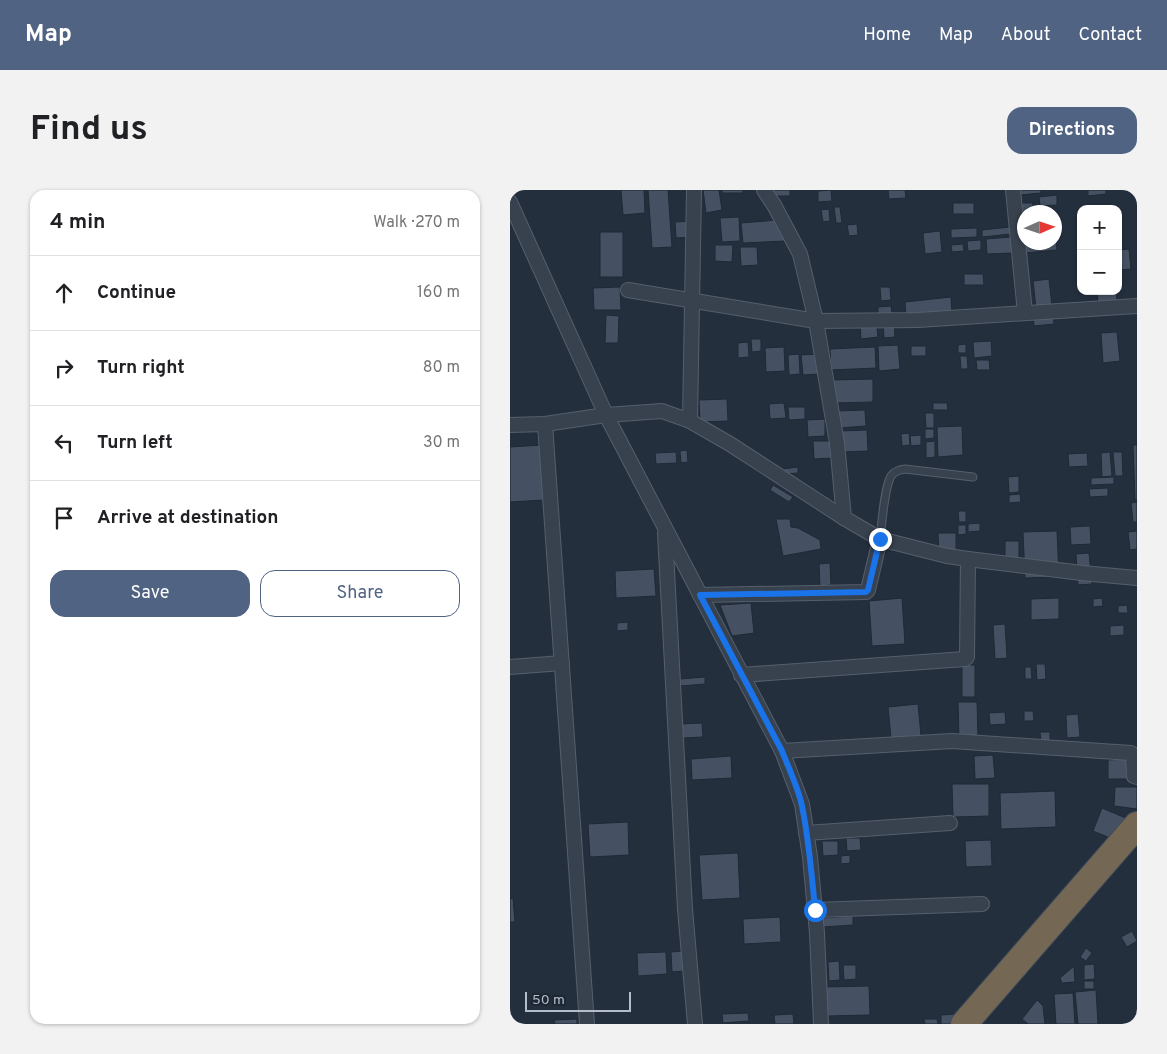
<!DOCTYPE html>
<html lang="en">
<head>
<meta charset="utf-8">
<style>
  body { margin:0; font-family:Overpass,sans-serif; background:#f2f2f2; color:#202124 }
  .controls { position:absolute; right:15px; top:15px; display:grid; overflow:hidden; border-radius:10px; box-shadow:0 1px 4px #0004 }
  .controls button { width:45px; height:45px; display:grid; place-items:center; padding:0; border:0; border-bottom:1px solid #e0e0e0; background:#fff; color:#202124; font:25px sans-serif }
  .compass { position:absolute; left:507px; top:15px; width:45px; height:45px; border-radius:50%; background:#fff; box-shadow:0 1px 4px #0004; rotate:87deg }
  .scale { position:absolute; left:15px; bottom:12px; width:106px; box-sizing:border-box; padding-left:5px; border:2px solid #b4bcc9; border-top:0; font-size:14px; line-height:18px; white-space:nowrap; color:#b4bcc9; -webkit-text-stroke:4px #1d2633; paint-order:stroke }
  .stop { position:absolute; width:15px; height:15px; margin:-11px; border:4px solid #1a73e8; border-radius:50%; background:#fff }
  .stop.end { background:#1a73e8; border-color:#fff; box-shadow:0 1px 5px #0008 }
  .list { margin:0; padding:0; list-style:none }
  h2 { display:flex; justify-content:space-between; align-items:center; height:65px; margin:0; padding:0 20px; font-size:21px }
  h2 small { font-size:16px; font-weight:400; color:#757577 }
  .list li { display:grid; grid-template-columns:32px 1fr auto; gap:15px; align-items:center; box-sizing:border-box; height:75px; padding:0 20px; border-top:1px solid #e0e0e0 }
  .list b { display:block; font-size:19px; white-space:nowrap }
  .list em { font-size:16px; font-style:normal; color:#757577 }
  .actions { display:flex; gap:10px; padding:15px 20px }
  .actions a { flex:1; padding:11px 0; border:1px solid #506383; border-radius:15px; text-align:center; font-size:18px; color:#506383 }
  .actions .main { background:#506383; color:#fff }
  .icon { flex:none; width:28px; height:28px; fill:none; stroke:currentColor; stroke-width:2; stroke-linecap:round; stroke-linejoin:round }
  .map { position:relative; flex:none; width:627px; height:834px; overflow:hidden; border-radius:15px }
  header { display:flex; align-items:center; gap:30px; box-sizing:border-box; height:70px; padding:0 25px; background:#506383; color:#fff }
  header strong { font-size:24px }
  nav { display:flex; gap:28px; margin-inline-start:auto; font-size:18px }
  .intro { display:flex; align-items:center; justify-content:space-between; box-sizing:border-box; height:120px; padding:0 30px }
  h1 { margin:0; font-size:35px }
  .button { padding:12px 22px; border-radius:15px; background:#506383; color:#fff; font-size:18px; font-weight:700 }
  main { display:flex; gap:30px; padding:0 30px }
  aside { flex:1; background:#fff; border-radius:15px; box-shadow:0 1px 4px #0004 }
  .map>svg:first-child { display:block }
  .building { fill:#455162; stroke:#1f2835 }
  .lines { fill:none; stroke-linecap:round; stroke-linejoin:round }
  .lane-casing { stroke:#565f6c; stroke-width:9 }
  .street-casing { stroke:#565f6c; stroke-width:16 }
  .highway-casing { stroke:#434c59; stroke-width:28 }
  .lane { stroke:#38414e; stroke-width:7 }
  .street { stroke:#38414e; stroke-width:14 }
  .highway { stroke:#746855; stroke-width:26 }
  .route { stroke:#1a73e8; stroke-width:6 }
</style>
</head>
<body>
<header>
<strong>Map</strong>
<nav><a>Home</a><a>Map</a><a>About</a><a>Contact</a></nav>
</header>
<div class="intro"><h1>Find us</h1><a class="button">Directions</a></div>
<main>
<aside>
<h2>4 min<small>Walk · 270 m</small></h2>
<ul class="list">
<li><svg class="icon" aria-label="ahead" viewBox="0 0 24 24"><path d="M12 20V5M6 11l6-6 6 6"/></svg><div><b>Continue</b></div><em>160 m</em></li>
<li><svg class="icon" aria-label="right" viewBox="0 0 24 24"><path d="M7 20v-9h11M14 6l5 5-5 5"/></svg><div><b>Turn right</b></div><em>80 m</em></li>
<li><svg class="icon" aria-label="left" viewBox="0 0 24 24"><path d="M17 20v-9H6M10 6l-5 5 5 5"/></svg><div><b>Turn left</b></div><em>30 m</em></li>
<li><svg class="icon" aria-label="arrive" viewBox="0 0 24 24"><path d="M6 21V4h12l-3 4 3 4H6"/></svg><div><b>Arrive at destination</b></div></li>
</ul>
<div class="actions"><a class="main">Save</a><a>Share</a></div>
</aside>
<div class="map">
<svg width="627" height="834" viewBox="0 0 627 834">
  <rect width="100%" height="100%" fill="#242f3e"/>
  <!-- building -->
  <g class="building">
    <polygon points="111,0 134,0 135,23 113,25"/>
    <polygon points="138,0 158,0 162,57 142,58"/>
    <polygon points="193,0 209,0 212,20 196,23"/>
    <rect x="212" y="0" width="21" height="3"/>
    <rect x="261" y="0" width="19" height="6"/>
    <polygon points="321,0 322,11 308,12 308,1"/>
    <polygon points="378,0 395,0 396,8 379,9"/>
    <polygon points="510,0 531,0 531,3 510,5"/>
    <polygon points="578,0 596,0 596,4 578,6"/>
    <polygon points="547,5 547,15 530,16 529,7"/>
    <rect x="443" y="13" width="21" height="11"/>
    <polygon points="510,13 523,13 523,22 514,22 514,29 510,29"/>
    <polygon points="324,17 330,17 332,33 326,33"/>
    <polygon points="319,19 320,31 313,32 311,20"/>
    <polygon points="229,27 230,51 212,52 210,28"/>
    <polygon points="268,30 276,51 233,53 231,33"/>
    <polygon points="181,31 182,47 166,48 165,32"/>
    <polygon points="347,34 348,45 339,46 337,35"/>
    <polygon points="545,35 547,60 515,63 513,38 514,38 514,52 544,52"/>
    <polygon points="500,37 501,44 472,47 472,40"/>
    <polygon points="467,38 467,47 441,48 441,39"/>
    <polygon points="430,41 432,62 415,64 413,43"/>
    <rect x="90" y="42" width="23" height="45"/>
    <polygon points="501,47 502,63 477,64 476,49"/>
    <polygon points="471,50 471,60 458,61 457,51"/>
    <polygon points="453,54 454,61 442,62 441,55"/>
    <polygon points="205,55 223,55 222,72 205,71"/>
    <polygon points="230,57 247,57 248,75 231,76"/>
    <polygon points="619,59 621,79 608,80 608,60"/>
    <polygon points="454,84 473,84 474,95 454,95"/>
    <polygon points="539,89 542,116 526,118 523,91"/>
    <polygon points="110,97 111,120 84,120 83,98"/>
    <polygon points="370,97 380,97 381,110 371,111"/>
    <polygon points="587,101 606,101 607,111 588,112"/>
    <polygon points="441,107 442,124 396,128 395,112"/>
    <polygon points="381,116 382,124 368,125 368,117"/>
    <polygon points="543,122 544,134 524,136 523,123"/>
    <polygon points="96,125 109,126 108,153 95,153"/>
    <polygon points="366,129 368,147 351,149 350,131"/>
    <polygon points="384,130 385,147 374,148 373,131"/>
    <polygon points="607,142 610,171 593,173 591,143"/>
    <polygon points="241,149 251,149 251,161 242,162"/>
    <polygon points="481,151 482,166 464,168 463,152"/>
    <polygon points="238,152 239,167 228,168 228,153"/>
    <polygon points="456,154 456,163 448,163 448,155"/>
    <polygon points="388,155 390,179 369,181 368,156"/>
    <rect x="401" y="156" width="15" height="10"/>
    <polygon points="274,157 275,181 256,182 255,158"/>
    <polygon points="365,157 366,178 321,180 320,159"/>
    <polygon points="289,164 290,184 279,185 278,165"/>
    <polygon points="309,164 310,184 293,185 291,165"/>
    <polygon points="450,166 457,166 458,179 451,179"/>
    <polygon points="466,170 479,170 480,180 467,180"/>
    <polygon points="363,189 363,212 323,213 322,190"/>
    <polygon points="217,209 218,231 190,232 189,210"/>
    <polygon points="274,213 276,228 260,229 259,214"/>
    <polygon points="423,213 437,213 438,220 423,220"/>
    <polygon points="278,217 295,217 295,229 279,230"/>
    <polygon points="355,220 356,236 329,238 328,221"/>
    <polygon points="415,223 424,223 424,238 416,238"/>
    <polygon points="315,229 315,246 298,247 297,230"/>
    <polygon points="452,236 453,265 428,267 427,237"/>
    <polygon points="415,239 424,239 424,248 415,249"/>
    <polygon points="357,240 358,261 331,262 330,241"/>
    <polygon points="399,243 400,255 392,256 391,244"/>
    <polygon points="411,245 411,255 401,256 400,246"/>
    <polygon points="303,251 321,251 322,268 304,269"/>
    <polygon points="425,251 425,267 416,268 416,252"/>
    <polygon points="32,255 35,310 0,312 0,257"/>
    <polygon points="623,255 627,255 627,310 625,310"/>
    <polygon points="177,260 178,272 171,273 170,261"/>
    <polygon points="166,262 167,273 146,274 145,263"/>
    <polygon points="600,262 602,286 592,287 591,263"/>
    <polygon points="603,262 612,262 613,286 605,286"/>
    <polygon points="577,263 578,276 559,277 558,264"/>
    <polygon points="288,277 288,283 273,284 273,279"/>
    <polygon points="509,286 509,302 499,303 498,287"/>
    <polygon points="604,287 604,294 581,295 581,288"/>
    <polygon points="263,295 283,307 279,312 260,300"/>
    <polygon points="598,298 598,306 580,307 579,299"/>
    <polygon points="510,304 511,312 499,313 499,305"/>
    <polygon points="627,312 627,332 623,332 621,313"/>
    <polygon points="448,321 456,321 456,332 449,332"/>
    <polygon points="266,329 280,329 281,337 288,338 310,350 311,359 273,366"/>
    <polygon points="470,333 470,341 458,342 458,334"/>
    <polygon points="448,335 456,335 456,344 448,345"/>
    <polygon points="580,336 581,354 561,355 560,337"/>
    <polygon points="547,341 549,387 515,388 513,342"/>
    <polygon points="627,341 627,359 620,360 618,342"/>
    <polygon points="428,343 446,343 446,366 429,366"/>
    <rect x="495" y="351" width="14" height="30"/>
    <polygon points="579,363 582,394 568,395 566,364"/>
    <polygon points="320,373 321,395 310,396 309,374"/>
    <polygon points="144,379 146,406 106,408 105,381"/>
    <polygon points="392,408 395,454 362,456 359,411"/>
    <polygon points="549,408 549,429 521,430 521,409"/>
    <polygon points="592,408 593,416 583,417 583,409"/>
    <polygon points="241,413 244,443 222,446 210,415"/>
    <polygon points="617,415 618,423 608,423 608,416"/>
    <polygon points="118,432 118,440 107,441 107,433"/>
    <polygon points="495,434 497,468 485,469 483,435"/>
    <polygon points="614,435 614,445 600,446 600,436"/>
    <polygon points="526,474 535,474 536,489 527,490"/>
    <rect x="452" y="475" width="13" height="32"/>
    <polygon points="515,477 521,477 522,489 515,489"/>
    <polygon points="195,487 195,494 171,496 170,489"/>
    <polygon points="448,512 467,512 468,548 449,548"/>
    <polygon points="408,514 411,546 381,548 378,517"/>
    <polygon points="514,521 523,521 524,531 514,531"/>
    <polygon points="495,522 496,534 480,535 479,523"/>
    <polygon points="568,524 570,547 557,548 556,525"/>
    <polygon points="192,533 193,547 172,548 172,534"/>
    <polygon points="530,542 540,542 540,552 531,553"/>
    <polygon points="483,565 485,588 465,589 464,566"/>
    <polygon points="221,566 222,588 182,590 181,569"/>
    <polygon points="617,569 618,589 598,589 598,570"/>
    <polygon points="442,594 479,594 479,626 443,627"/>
    <polygon points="605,597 627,597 627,619 604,616"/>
    <polygon points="545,601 546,637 491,639 490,603"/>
    <polygon points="592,618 625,632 610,652 583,641"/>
    <polygon points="118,632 119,665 80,667 78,634"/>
    <polygon points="336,648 350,648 351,660 337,661"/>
    <polygon points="481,650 482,676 456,677 455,651"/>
    <polygon points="312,651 328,651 328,665 313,666"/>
    <polygon points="228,663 230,708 192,710 189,665"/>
    <polygon points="340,665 340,673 331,674 331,666"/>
    <polygon points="3,708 5,732 0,732 0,709"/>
    <polygon points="343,726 343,735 313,737 312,728"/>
    <polygon points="270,727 271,752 234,754 233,729"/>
    <polygon points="622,741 627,751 617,757 611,747"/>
    <polygon points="576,758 582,763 576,771 570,767"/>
    <polygon points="173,761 174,781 162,782 161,762"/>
    <polygon points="156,762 157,784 128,786 127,763"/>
    <polygon points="329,771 330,790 319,791 318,772"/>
    <polygon points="584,774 585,789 574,790 574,775"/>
    <polygon points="333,775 346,775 346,789 334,790"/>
    <polygon points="564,776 565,792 552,793 550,788"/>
    <rect x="574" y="791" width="10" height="8"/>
    <polygon points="359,796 360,825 317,826 316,797"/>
    <polygon points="586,800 588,834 568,834 565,802"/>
    <polygon points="563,803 565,834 546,834 544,804"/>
    <polygon points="527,810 533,816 535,834 518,834 512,829"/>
    <polygon points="238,823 239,831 213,833 212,824"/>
    <polygon points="283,824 284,834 265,834 264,825"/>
    <polygon points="446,824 446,834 431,834 431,825"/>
    <polygon points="67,829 67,834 45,834 44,830"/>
    <polygon points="414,829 427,829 428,834 415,834"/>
  </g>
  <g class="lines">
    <!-- lane casing -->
    <g class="lane-casing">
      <path id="lane" d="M370,349c2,-16 4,-50 11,-63 4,-5 8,-6 14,-7l68,8"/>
    </g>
    <!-- street casing -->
    <g class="street-casing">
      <g id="street">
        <polyline points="254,0 264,15 290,64 306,131 327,253 334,328"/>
        <polyline points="503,0 515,123"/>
        <polyline points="0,12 96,225 272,561 292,614 300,667 307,743 311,834"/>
        <polyline points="118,100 306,131 408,130 627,116"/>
        <polyline points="180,231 184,0"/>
        <polyline points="35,234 77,834"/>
        <polyline points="0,235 35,234 96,225 152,221 180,231 220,254 334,328 370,349 437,366 458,369 572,383 627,388"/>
        <polyline points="155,343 175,719 185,834"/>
        <polyline points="190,405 356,402 358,400 370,349"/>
        <polyline points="0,477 52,473"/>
        <polyline points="231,485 455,469 457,467 458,369"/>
        <polyline points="272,561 442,551 621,563 623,565 624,586 627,587"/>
        <polyline points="296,643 440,633"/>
        <polyline points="305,720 472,714"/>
      </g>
    </g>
    <!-- highway casing -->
    <g class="highway-casing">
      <polyline id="highway" points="454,834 627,635"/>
    </g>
    <!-- lane -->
    <use href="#lane" class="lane"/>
    <!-- street -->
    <use href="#street" class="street"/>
    <!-- highway -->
    <use href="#highway" class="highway"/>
  </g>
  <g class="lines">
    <!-- route -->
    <path class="route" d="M305,720c-3,-35 -6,-70 -13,-104 -4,-19 -13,-37 -20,-55l-82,-156 166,-3 2,-2 12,-51"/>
  </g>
</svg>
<div class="controls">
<button>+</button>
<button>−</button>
</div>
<svg class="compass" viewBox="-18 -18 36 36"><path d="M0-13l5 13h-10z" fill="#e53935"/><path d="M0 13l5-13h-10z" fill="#757577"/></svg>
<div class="scale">50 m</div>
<div class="stop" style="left:305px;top:720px"></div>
<div class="stop end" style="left:370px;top:349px"></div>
</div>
</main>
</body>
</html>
